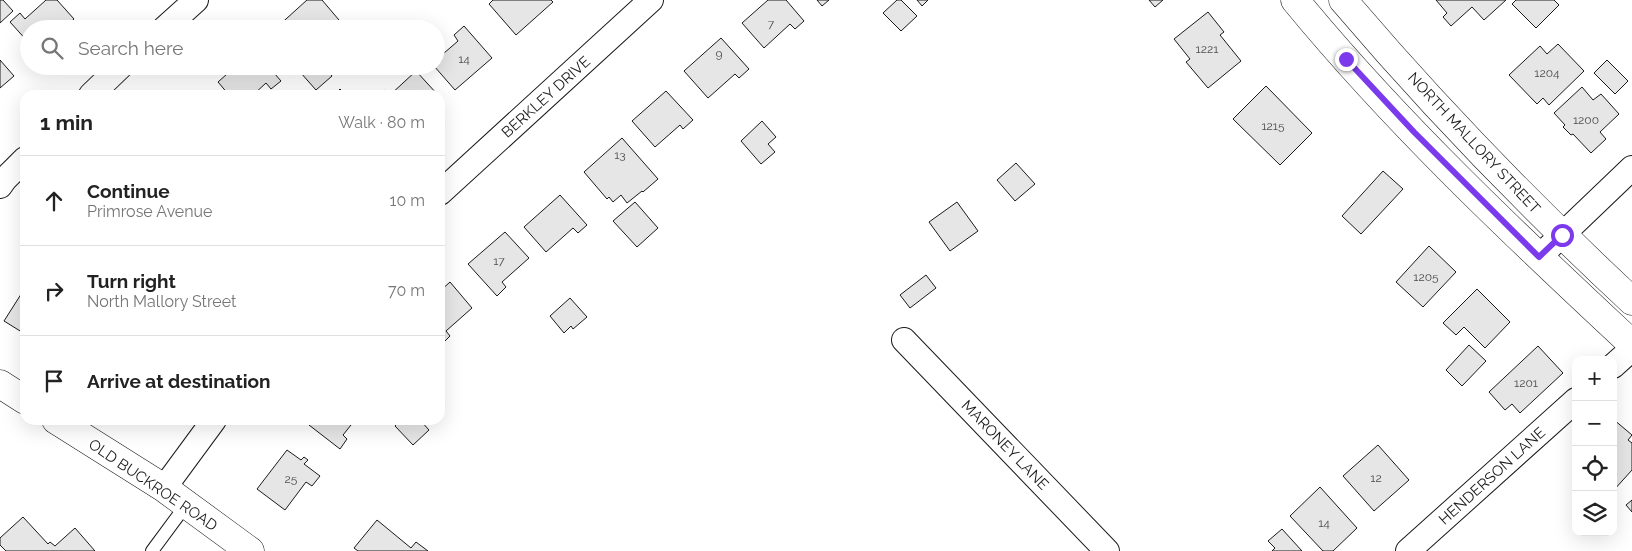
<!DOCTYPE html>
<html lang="en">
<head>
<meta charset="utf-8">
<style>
  body { margin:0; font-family:Raleway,sans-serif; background:#f2f2f2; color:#222 }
  .controls { position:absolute; right:15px; bottom:15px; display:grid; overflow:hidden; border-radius:10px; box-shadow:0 5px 20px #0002 }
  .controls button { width:45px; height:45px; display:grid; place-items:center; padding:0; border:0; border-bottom:1px solid #e0e0e0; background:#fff; color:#222; font:25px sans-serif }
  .stop { position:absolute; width:15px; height:15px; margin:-11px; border:4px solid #7c3aed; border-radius:50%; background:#fff }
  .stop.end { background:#7c3aed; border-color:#fff; box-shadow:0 1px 5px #0008 }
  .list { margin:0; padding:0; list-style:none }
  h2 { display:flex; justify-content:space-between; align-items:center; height:65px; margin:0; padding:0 20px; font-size:21px }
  h2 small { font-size:16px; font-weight:400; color:#767676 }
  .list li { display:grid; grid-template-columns:32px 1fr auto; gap:15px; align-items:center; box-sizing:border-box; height:90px; padding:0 20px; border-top:1px solid #e0e0e0 }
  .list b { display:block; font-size:19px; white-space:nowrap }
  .list p { margin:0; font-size:16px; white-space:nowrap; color:#767676 }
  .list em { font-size:16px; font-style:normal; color:#767676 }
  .icon { flex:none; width:28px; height:28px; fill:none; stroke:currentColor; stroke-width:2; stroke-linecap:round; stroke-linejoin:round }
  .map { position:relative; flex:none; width:1632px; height:551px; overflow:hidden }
  .search { position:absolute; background:#fff; box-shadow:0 5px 20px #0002; left:20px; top:20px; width:425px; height:55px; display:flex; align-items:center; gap:12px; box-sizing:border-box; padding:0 18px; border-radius:28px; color:#767676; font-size:19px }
  .panel { position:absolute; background:#fff; box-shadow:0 5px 20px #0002; left:20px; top:90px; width:425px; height:335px; border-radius:15px }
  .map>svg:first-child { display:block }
  .building { fill:#e6e6e6; stroke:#1a1a1a }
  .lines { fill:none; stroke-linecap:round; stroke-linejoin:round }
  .service-casing { stroke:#1a1a1a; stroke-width:14 }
  .minor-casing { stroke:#1a1a1a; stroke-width:26 }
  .tertiary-casing { stroke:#1a1a1a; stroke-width:29 }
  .secondary-casing { stroke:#1a1a1a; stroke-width:29 }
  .service { stroke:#fff; stroke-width:12 }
  .minor { stroke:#fff; stroke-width:24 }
  .tertiary { stroke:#fff; stroke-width:28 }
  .secondary { stroke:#fff; stroke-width:28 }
  .route { stroke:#7c3aed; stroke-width:6 }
  .labels { text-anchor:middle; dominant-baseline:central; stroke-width:4; stroke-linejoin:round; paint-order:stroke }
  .number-label { font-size:12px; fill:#4d4d4d }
  .street-label { font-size:15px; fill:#1a1a1a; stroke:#fff }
</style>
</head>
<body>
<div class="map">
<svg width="1632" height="551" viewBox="0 0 1632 551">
  <rect width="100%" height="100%" fill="#fff"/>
  <!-- building -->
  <g class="building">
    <polygon points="0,0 3,0 13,11 0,23"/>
    <polygon points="46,0 57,0 74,19 63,29 29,29 29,43 10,22 20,13 25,19"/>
    <polygon points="307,0 322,0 339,20 328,29 277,29 276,28"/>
    <polygon points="493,0 551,0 553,2 516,35 489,4"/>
    <polygon points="768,0 786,0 804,21 795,29 790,24 764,48 742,23"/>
    <polygon points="817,0 829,0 822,6"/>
    <polygon points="897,0 901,0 917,16 901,31 883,13"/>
    <polygon points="917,0 928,0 922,6"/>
    <polygon points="1149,0 1163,0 1155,7"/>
    <polygon points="1436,0 1506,0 1484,20 1472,7 1451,26 1443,17 1447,13"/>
    <polygon points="1516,0 1554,0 1559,5 1536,28 1512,4"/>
    <polygon points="1208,12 1224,32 1220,35 1241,61 1208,88 1186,62 1190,59 1174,39"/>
    <polygon points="464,26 492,58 455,90 434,66 436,66 436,60 458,41 454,35"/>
    <polygon points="721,38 749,69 739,78 735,74 708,98 684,71"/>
    <polygon points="1558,44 1584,71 1549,105 1543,98 1537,104 1509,75 1540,46 1547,54"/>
    <polygon points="0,60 14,76 0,88"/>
    <polygon points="1607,60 1628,81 1615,94 1594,73"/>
    <polygon points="236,66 268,66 281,81 271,89 266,83 253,95 229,95 218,82"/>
    <polygon points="306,66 323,66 332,76 316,90 300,72"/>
    <polygon points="416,71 438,95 390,95"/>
    <polygon points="1266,86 1312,133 1280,165 1233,119"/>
    <polygon points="1582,87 1593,100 1601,94 1619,114 1600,132 1606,139 1591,153 1573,134 1571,135 1563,127 1565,125 1554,113"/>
    <polygon points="340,89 346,95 334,95"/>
    <polygon points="385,90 389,95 379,95"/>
    <polygon points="666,91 693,120 683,129 680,125 655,147 632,121"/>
    <polygon points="762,121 776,137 768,144 775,152 761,164 741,141"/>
    <polygon points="622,138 658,179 643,192 642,191 627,203 621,195 613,202 609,197 607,199 584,172"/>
    <polygon points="1016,163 1035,184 1015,201 997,180"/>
    <polygon points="1383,171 1403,189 1361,234 1342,216"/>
    <polygon points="560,195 587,225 578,233 573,228 546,252 524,227"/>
    <polygon points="635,202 658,228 637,247 613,221"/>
    <polygon points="957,202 978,231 950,251 929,222"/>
    <polygon points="505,232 529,258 502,282 506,287 497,296 468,264"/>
    <polygon points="1429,246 1456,272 1423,307 1396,282"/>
    <polygon points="926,275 936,288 910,308 900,295"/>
    <polygon points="450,282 472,308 446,331 450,336 441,345 440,291"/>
    <polygon points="25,288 25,334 4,321"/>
    <polygon points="1477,289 1510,322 1485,348 1464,327 1456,335 1443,323"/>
    <polygon points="570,298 587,317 573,329 571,326 564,333 550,316"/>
    <polygon points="1469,345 1486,361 1462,386 1446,370"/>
    <polygon points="1538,346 1563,373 1520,413 1512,404 1505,410 1489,392"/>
    <polygon points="1613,419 1632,435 1628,440 1632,443 1632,470 1613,491"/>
    <polygon points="313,420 355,420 343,435 347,439 340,449 309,425"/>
    <polygon points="401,420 420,420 429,430 413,445 395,426"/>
    <polygon points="1378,445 1409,480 1374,511 1343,476"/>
    <polygon points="287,450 301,460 304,457 308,460 304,464 320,476 312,486 306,482 285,510 257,489"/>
    <polygon points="1320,487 1357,528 1333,551 1323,551 1290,516"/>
    <polygon points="1632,500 1632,512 1626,505"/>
    <polygon points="23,517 48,544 50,542 55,546 75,528 95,551 6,551 0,545 0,538"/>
    <polygon points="377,520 411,548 416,542 428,551 358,551 354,548"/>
    <polygon points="1282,529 1302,551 1272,551 1275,548 1268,541"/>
  </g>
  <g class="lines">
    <!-- service casing -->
    <g class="service-casing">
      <polyline id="service" points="152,551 186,505"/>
    </g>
    <!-- minor casing -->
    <g class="minor-casing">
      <g id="minor">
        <polyline points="164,29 196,0"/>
        <polyline points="91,95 121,66"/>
        <polyline points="0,186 5,179 25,159"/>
        <polyline points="440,193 651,0"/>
        <polyline points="1539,257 1632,168"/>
        <polyline points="904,340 1107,551"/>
        <polyline points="1613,366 1632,349"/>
        <polyline points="164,488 214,420"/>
        <polyline points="1408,551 1576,400"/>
      </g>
    </g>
    <!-- tertiary casing -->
    <g class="tertiary-casing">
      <g id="tertiary">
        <polyline points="0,384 25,400"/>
        <polyline points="56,420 164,488 250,551"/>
      </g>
    </g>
    <!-- secondary casing -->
    <g class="secondary-casing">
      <g id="secondary">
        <path d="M1295,0c101,123 220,235 337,344"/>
        <path d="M1343,0c90,106 187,206 289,301"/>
      </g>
    </g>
    <!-- service -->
    <use href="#service" class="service"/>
    <!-- minor -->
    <use href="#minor" class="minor"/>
    <!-- tertiary -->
    <use href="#tertiary" class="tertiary"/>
    <!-- secondary -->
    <use href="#secondary" class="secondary"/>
  </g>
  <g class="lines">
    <!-- route -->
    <polyline class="route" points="1346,59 1414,132 1539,257 1562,235"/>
  </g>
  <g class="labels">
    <!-- number labels -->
    <g class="number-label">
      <text x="771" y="24">7</text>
      <text x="1207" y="49">1221</text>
      <text x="719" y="54">9</text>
      <text x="464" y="59">14</text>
      <text x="1547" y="73">1204</text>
      <text x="1586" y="120">1200</text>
      <text x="1273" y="126">1215</text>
      <text x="620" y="155">13</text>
      <text x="499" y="261">17</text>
      <text x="1426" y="277">1205</text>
      <text x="1526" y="383">1201</text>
      <text x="1376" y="478">12</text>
      <text x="291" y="479">25</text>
      <text x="1324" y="523">14</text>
    </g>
    <!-- street labels -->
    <g class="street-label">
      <text transform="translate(546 97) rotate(-42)">BERKLEY DRIVE</text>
      <text transform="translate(1474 143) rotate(47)">NORTH MALLORY STREET</text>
      <text transform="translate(1005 445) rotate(46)">MARONEY LANE</text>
      <text transform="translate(1492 476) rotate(-42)">HENDERSON LANE</text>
      <text transform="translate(153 485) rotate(34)">OLD BUCKROE ROAD</text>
    </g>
  </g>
</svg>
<div class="controls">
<button>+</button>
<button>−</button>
<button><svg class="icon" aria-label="locate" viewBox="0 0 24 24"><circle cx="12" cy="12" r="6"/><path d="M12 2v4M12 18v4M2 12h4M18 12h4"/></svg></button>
<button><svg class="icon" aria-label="layers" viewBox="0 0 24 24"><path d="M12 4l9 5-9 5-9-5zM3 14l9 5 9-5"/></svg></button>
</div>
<div class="stop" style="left:1562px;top:235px"></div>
<div class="stop end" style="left:1346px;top:59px"></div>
<div class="search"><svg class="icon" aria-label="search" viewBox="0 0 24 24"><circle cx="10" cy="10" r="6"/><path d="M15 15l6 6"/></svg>Search here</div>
<section class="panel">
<h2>1 min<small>Walk · 80 m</small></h2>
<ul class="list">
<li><svg class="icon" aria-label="ahead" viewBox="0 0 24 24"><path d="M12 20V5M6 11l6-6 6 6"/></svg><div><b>Continue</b><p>Primrose Avenue</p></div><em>10 m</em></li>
<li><svg class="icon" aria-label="right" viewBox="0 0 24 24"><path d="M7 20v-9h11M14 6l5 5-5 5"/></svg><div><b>Turn right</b><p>North Mallory Street</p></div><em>70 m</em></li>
<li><svg class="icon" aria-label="arrive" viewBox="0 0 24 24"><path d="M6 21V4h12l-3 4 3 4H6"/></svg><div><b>Arrive at destination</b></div></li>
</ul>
</section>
</div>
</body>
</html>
